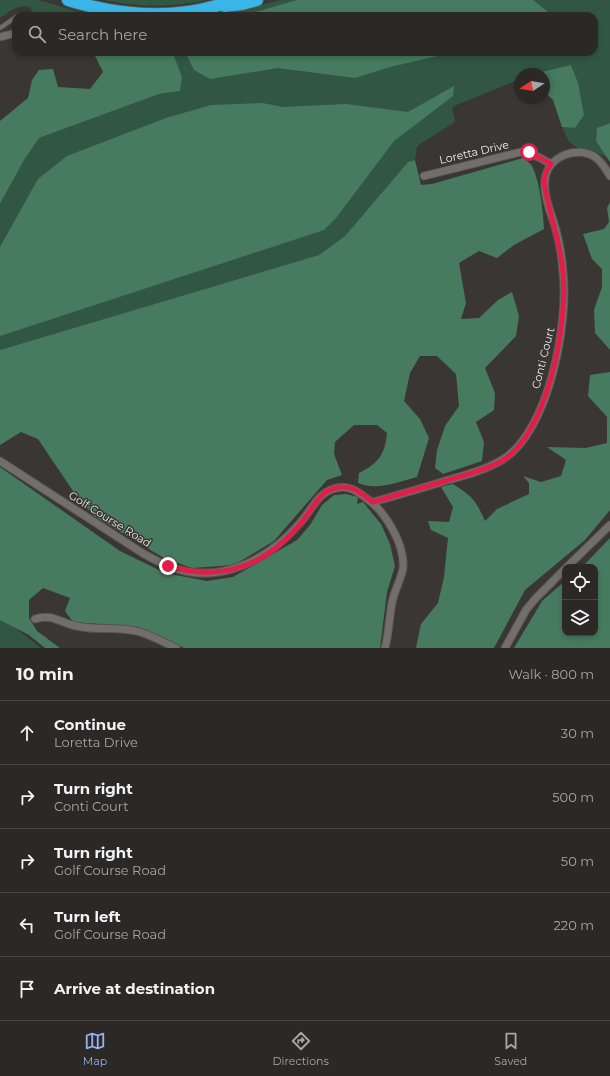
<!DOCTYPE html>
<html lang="en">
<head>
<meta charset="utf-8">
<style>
  body { margin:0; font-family:Montserrat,sans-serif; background:#33302e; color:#f1f3f6 }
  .controls { position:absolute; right:12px; bottom:12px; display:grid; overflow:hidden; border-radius:8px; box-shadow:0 2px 6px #0003 }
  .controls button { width:36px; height:36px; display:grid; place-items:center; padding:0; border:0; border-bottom:1px solid #474443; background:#2b2826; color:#f1f3f6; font:20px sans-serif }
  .compass { position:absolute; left:514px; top:68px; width:36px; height:36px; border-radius:50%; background:#2b2826; box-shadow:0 2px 6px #0003; rotate:258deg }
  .stop { position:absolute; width:12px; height:12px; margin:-9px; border:3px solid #e11d48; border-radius:50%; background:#fff }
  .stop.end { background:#e11d48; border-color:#fff; box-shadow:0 1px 4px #0008 }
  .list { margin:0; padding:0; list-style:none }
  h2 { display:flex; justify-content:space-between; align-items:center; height:52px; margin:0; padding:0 16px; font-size:17px }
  h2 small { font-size:13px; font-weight:400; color:#a6a6a7 }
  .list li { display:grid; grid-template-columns:26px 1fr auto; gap:12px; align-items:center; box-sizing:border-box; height:64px; padding:0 16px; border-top:1px solid #474443 }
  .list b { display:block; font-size:15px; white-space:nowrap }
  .list p { margin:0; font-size:13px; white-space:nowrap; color:#a6a6a7 }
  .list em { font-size:13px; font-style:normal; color:#a6a6a7 }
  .icon { flex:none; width:22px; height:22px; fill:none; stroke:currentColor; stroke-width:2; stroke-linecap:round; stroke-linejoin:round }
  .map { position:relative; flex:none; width:610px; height:648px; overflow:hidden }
  .search { position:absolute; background:#2b2826; box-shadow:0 2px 6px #0003; left:12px; right:12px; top:12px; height:44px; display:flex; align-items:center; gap:10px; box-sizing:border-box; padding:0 14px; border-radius:12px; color:#a6a6a7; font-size:15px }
  .sheet { height:372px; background:#2b2826 }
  nav { display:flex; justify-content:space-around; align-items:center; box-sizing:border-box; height:56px; border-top:1px solid #474443; background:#2b2826; font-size:11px; color:#a6a6a7 }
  nav a { display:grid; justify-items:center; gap:2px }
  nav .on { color:#95b2f1 }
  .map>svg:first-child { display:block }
  .green { fill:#315743 }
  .forest { fill:#477b5f }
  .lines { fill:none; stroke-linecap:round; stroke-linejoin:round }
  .lane-casing { stroke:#555350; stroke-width:5.5 }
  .street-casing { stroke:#555350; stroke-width:9 }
  .highway-casing { stroke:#555350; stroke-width:14 }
  .lane { stroke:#716e6b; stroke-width:3.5 }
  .street { stroke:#716e6b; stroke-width:7 }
  .highway { stroke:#39b6e7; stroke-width:12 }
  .route { stroke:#e11d48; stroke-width:5 }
  .labels { text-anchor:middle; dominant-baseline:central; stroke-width:3; stroke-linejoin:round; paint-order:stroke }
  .street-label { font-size:11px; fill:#ebeae8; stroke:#393633 }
</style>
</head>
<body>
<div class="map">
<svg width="610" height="648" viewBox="0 0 610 648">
  <rect width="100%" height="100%" fill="#393633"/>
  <!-- green -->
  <g class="green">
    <path d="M0,0h39l53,16h-58l-4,-9c-12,-3 -20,4 -30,11z"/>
    <path d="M104,0h104c-38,7 -65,8 -104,0z"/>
    <polygon points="280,0 610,0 610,123 597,128 596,141 608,158 589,149 578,148 569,142 562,127 575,128 584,115 578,86 571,65 532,74 520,74 520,79 452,107 455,122 417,146 415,160 408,162 345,236 319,255 0,350 0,204 24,160 39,138 159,94 180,91 174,56 167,52 594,52 594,16 220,16"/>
    <polygon points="0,616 41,648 0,648"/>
  </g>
  <!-- forest -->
  <g class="forest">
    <polygon points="297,0 533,0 553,16 242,16"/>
    <polygon points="93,52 167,52 174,56 182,77 180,91 159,94 39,138 24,160 0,204 0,121 28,98 32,80 39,70 53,69 58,87 90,89 103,72"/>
    <polygon points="185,52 455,52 390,67 355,78 278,68 210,79 194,70"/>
    <polygon points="571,65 578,83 584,115 575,128 562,127 553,100 544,91 544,74 532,74"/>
    <polygon points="454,86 453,96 394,141 336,218 324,230 0,336 0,247 38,179 67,156 166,118 211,105 262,103 283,107 346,104 408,112"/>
    <polygon points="610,123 610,162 596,141 597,128"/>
    <path d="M523,158c3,2 7,5 9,8 8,16 11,45 12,63l-30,16 -17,13 -18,-7 -20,12 7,40 -5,16 18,-1 19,-18 14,-8 7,24 -3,20 -31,32 10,25 -1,17 -18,12 8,20 -2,19 -39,13 -8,-6 2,-18 8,-24 14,-20 -3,-32 -19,-18h-17l-10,17 -6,28 16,18 9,19 -12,39c-20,5 -40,14 -59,6l1,-10c20,-10 26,-19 28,-40l-10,-8h-23l-19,17 -1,12 8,21 -15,5 -53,61 -40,24 -42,3 -28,-10 -70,-42 -19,-22 -37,-55 -17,-7 -21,13v-95l319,-95 26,-19 63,-74 7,-2 6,25 11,-1z"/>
    <polygon points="610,202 610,350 595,333 594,310 602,287 602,269 592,259 583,234 604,229 609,222 607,208"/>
    <path d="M610,372v138l-25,30 -60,50 -31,58h-78l5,-24 17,-21 6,-26 4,-39 -17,-8 -3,-9 21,1 4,-15 -12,-20 12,-3c21,14 22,15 32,37l12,-12 32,-15v-11l-6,-7 18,6 20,-6 5,-16 -19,-13 39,1 21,-5v-26l-19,-21 2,-21z"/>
    <polygon points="0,467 120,551 165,573 207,581 233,577 297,540 310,525 322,505 334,495 346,494 358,497 357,504 363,502 381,524 390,544 395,566 387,592 380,648 184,648 139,627 73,622 65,611 70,598 43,588 29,600 29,618 37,631 60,648 45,648 29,635 0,620"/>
    <polygon points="610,538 610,648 514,648 542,601 565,581 565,633 595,633 595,567 582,567"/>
  </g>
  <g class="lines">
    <!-- lane casing -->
    <g class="lane-casing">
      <polyline id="lane" points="0,28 16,17"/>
    </g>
    <!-- street casing -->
    <g class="street-casing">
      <g id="street">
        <polyline points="0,37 16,33"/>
        <polyline points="424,176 521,152 529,152 551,164"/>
        <path d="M0,461l144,93c8,4 16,9 24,12 50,20 99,-5 132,-43 11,-12 17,-29 33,-34 13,-5 23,1 33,9 19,13 39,46 37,70 -2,12 -9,23 -11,35 -3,15 -3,30 -7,45"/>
        <path d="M373,502c25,-7 50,-14 75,-22 18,-5 37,-10 54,-20 47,-28 67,-137 61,-188 -1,-14 -3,-28 -7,-42 -4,-15 -13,-34 -11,-50 2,-23 31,-35 50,-23 7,5 11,12 15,19"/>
        <polyline points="567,567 610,525"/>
        <path d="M35,619c16,-6 26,4 41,7 21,5 43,0 64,6 12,4 24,10 36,16"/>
        <polyline points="505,648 526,610 535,599 565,569"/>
      </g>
    </g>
    <!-- highway casing -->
    <g class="highway-casing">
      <g id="highway">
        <path d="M68,0c55,17 112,21 166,0"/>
        <polyline points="225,6 242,4 257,0"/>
      </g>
    </g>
    <!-- lane -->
    <use href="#lane" class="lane"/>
    <!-- street -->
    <use href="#street" class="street"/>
    <!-- highway -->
    <use href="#highway" class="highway"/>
  </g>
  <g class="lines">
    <!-- route -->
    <path class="route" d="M168,566c57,17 102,-2 137,-48 10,-14 18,-32 39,-31 11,0 20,9 29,15 24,-7 48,-14 72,-21 19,-6 38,-10 55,-19 48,-26 68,-139 63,-189 -2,-31 -15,-61 -19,-92l2,-9 5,-8 -22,-12"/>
  </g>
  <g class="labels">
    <!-- street labels -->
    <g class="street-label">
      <text transform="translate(474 152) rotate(-13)">Loretta Drive</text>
      <text transform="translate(543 358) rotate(-76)">Conti Court</text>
      <text transform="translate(110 519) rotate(32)">Golf Course Road</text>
    </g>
  </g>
</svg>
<div class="controls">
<button><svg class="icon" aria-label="locate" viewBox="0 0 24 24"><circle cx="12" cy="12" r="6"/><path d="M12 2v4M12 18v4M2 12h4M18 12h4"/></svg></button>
<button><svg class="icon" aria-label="layers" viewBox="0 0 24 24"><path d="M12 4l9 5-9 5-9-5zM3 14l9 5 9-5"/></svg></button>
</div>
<svg class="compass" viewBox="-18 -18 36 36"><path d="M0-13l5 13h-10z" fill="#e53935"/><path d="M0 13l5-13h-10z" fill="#a6a6a7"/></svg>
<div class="stop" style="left:529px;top:152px"></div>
<div class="stop end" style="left:168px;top:566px"></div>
<div class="search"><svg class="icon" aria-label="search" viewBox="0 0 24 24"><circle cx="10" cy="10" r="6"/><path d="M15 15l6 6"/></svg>Search here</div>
</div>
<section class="sheet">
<h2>10 min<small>Walk · 800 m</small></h2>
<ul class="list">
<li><svg class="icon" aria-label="ahead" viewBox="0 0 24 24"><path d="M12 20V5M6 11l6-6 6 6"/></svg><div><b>Continue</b><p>Loretta Drive</p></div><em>30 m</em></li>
<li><svg class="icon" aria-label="right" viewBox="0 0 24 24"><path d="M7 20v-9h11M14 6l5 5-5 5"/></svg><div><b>Turn right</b><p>Conti Court</p></div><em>500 m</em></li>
<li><svg class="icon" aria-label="right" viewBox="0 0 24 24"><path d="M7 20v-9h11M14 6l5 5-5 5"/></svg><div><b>Turn right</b><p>Golf Course Road</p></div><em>50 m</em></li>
<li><svg class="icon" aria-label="left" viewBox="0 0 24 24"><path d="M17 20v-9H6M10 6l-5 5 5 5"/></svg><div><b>Turn left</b><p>Golf Course Road</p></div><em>220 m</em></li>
<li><svg class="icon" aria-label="arrive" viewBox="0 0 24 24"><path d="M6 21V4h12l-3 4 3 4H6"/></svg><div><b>Arrive at destination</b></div></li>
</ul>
</section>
<nav>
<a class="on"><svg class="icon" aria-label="map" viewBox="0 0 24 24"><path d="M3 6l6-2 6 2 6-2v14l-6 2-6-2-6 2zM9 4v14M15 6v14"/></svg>Map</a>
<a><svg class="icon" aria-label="directions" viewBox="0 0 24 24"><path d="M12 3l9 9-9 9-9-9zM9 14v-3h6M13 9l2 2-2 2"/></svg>Directions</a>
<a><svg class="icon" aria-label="saved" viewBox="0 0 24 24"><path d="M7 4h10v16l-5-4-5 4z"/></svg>Saved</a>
</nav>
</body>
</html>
